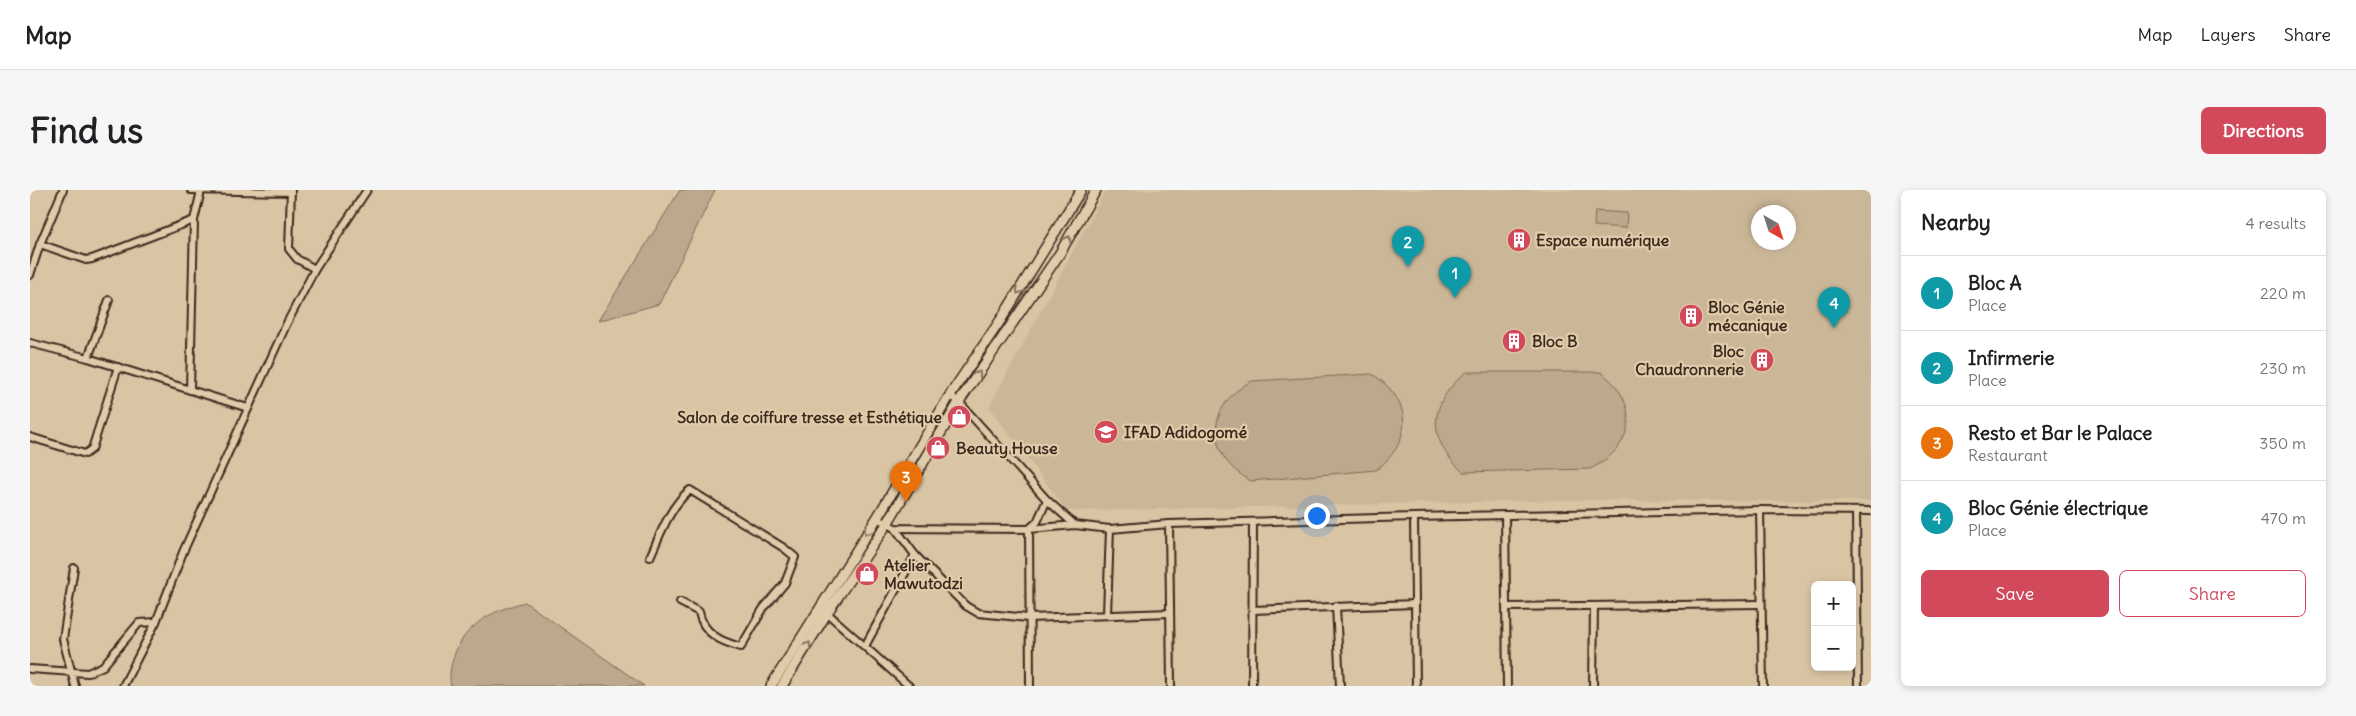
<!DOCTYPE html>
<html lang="en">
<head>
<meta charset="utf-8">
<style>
  body { margin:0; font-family:Delius,sans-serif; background:#f6f6f6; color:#202124 }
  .controls { position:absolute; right:15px; bottom:15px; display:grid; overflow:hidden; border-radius:8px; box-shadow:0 2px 8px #0003 }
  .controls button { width:45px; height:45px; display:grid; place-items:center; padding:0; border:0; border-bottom:1px solid #e0e0e0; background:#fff; color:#202124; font:25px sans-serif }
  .compass { position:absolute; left:1721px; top:15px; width:45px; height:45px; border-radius:50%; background:#fff; box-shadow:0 2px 8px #0003; rotate:141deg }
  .you { position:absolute; left:1286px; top:325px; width:18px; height:18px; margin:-12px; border:4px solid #fff; border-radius:50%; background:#1a73e8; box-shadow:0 0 0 8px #1a73e833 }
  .badge { display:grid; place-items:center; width:32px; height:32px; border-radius:50%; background:#d1495b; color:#fff; font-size:16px; font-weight:700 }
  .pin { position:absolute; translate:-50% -41px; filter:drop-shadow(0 1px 2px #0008) }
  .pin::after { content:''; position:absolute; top:26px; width:18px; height:15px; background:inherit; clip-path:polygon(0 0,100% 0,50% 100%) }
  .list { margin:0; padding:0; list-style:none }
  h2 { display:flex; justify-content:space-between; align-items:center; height:65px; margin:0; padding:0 20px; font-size:21px }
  h2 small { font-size:16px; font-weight:400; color:#757577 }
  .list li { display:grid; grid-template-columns:32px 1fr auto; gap:15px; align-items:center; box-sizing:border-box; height:75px; padding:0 20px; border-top:1px solid #e0e0e0 }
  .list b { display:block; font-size:19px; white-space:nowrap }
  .list p { margin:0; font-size:16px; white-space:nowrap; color:#757577 }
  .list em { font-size:16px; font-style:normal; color:#757577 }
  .actions { display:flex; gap:10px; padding:15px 20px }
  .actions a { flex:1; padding:11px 0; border:1px solid #d1495b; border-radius:8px; text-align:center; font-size:18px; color:#d1495b }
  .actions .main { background:#d1495b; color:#fff }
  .map { position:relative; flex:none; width:1841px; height:496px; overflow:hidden; border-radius:8px }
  header { display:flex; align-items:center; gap:30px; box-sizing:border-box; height:70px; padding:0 25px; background:#fff; border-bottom:1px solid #e0e0e0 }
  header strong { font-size:24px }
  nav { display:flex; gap:28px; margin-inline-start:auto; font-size:18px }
  .intro { display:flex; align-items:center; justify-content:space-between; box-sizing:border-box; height:120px; padding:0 30px }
  h1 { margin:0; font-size:35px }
  .button { padding:12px 22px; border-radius:8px; background:#d1495b; color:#fff; font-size:18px; font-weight:700 }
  main { display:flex; gap:30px; padding:0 30px }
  aside { flex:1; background:#fff; border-radius:8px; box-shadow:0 2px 8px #0003 }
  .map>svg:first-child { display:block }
  .built { fill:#cab798; fill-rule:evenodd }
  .green { fill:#bca88c; stroke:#7c6955 }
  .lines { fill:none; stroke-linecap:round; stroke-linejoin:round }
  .street-casing { stroke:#3b2a1e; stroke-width:10 }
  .secondary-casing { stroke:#3b2a1e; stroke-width:12 }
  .street { stroke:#e0cbaa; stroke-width:6 }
  .secondary { stroke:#e0cbaa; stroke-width:9 }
  .oneway { stroke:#85725d }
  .labels { text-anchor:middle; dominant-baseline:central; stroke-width:4.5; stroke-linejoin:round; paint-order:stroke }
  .poi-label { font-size:16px; font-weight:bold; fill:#3b2a1e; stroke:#e0cbaa; text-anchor:start }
</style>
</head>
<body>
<header>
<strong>Map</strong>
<nav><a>Map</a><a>Layers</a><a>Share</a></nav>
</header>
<div class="intro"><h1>Find us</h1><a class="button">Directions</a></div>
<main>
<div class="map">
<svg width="1841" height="496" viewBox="0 0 1841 496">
  <rect width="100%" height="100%" fill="#d9c5a4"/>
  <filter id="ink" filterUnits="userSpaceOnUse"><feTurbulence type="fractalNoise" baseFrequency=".02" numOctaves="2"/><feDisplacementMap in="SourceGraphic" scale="10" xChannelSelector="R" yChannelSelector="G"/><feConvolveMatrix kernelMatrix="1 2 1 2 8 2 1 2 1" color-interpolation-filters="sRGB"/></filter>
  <g filter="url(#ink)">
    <!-- built -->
    <path class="built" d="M1076,0h765v311l-300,-1 -504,11 -78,-104zM1728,22h30v30h-30z"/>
    <!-- green -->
    <g class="green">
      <polygon points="650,0 685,0 629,114 568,131"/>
      <polygon points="1565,21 1597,23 1596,38 1564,36"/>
      <path d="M1436,182h135c40,31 35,75 -11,97l-127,3c-37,-33 -35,-68 3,-100z"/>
      <path d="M1342,184c41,26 42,67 4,96l-125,11c-47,-25 -46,-76 1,-100z"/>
      <path d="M495,412l119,84h-193c-2,-9 -1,-18 2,-27 10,-34 40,-49 72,-57z"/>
    </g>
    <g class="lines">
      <!-- street casing -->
      <g class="street-casing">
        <g id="street">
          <polyline points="161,0 261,2"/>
          <polyline points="261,0 259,59 267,69 285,79"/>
          <polyline points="10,54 56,70 62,69 164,30 171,1"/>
          <polyline points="0,85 10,54 33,0"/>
          <polyline points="0,153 58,168 218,218"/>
          <polyline points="58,168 79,110"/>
          <polyline points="160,200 164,30"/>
          <polyline points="920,205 929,212 1017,310 1045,335"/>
          <polyline points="0,247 55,264 62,259 88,177"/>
          <polyline points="1730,320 1733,496"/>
          <polyline points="1826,321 1828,496"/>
          <polyline points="1475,325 1477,496"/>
          <polyline points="1384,327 1386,496"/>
          <polyline points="847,328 865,338 999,339 1045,335 1080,339 1139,334 1384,327 1730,320 1841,321"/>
          <polyline points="1139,334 1141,496"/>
          <polyline points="865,338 885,365 936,416 948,423 998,428 1140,423"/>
          <path d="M620,367c10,-22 20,-51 40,-67l94,58 11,9 -10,26 -22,26 -22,38c-19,-5 -38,-13 -42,-35l-19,-10"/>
          <polyline points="44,378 33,449 45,496"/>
          <polyline points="1306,416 1310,496"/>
          <polyline points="1476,417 1731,414"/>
          <polyline points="1223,420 1385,414"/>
          <polyline points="797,423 879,496"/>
          <polyline points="1077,424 1080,339"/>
          <polyline points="835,456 885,365"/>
          <polyline points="0,479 58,483 73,476 109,433 126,432"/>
          <polyline points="93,496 126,432 153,362 257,133 285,79 337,0"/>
          <polyline points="1000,496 999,339 1007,332 1017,310"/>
          <polyline points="1222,496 1223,332"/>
          <polyline points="1563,496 1564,416"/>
        </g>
      </g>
      <!-- secondary casing -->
      <g class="secondary-casing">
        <g id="secondary">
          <polyline points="741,496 847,328 920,205 972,128 1051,0"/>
          <polyline points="752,496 797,423 857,334 929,212 1030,63 1066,0"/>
        </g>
      </g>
      <!-- street -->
      <use href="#street" class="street"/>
      <!-- secondary -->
      <use href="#secondary" class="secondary"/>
    </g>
    <!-- one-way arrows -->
    <defs><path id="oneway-chevron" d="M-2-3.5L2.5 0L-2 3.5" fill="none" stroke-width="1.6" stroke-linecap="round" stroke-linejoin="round" transform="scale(1.25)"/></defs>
    <g class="oneway">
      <use href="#oneway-chevron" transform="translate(1038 49) rotate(-60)"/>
      <use href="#oneway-chevron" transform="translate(989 101) rotate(123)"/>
      <use href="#oneway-chevron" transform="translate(948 184) rotate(-56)"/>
      <use href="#oneway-chevron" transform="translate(837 342) rotate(122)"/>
      <use href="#oneway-chevron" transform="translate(778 455) rotate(-58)"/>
    </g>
  </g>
  <!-- icons -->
  <defs>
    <g id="building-disc" transform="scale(1.25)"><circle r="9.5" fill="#d1495b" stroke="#e0cbaa"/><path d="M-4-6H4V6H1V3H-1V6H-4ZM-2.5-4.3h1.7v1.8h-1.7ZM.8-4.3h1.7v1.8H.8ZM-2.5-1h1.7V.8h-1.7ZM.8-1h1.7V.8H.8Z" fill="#fff"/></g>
    <g id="shop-disc" transform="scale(1.25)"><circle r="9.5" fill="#d1495b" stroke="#e0cbaa"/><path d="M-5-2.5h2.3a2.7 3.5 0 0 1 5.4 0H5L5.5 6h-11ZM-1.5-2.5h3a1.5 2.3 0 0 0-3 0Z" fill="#fff"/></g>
    <g id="university-disc" transform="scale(1.25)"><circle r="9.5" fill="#d1495b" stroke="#e0cbaa"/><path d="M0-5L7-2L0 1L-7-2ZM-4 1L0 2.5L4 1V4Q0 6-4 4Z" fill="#fff"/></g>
  </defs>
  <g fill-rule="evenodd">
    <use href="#building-disc" x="1489" y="50"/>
    <use href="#building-disc" x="1661" y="126"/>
    <use href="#building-disc" x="1484" y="151"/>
    <use href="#building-disc" x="1732" y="170"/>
    <use href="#shop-disc" x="929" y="227"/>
    <use href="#university-disc" x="1076" y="242"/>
    <use href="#shop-disc" x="908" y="258"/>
    <use href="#shop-disc" x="837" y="384"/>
  </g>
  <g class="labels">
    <!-- poi labels -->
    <g class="poi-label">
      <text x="1506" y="50">Espace numérique</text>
      <text x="1678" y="117">Bloc Génie<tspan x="1678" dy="18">mécanique</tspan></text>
      <text x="1502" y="151">Bloc B</text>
      <text x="1714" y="161" text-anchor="end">Bloc<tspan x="1714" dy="18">Chaudronnerie</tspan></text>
      <text x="912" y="227" text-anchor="end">Salon de coiffure tresse et Esthétique</text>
      <text x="1094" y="242">IFAD Adidogomé</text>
      <text x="926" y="258">Beauty House</text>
      <text x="854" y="375">Atelier<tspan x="854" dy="18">Mawutodzi</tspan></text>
    </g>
  </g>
</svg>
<div class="controls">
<button>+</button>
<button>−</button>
</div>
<svg class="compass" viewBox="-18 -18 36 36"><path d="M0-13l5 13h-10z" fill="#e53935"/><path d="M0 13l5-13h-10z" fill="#757577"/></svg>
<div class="you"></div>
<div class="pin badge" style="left:1425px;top:108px;background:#0f9aa8">1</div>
<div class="pin badge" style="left:1378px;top:77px;background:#0f9aa8">2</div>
<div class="pin badge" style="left:876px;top:312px;background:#e8710a">3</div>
<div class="pin badge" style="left:1804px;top:138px;background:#0f9aa8">4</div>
</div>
<aside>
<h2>Nearby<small>4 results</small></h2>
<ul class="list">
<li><span class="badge" style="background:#0f9aa8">1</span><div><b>Bloc A</b><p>Place</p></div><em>220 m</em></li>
<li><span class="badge" style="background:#0f9aa8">2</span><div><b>Infirmerie</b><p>Place</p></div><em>230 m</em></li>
<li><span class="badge" style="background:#e8710a">3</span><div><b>Resto et Bar le Palace</b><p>Restaurant</p></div><em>350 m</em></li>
<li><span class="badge" style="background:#0f9aa8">4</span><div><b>Bloc Génie électrique</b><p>Place</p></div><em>470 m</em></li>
</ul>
<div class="actions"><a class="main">Save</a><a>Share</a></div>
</aside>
</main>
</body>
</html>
